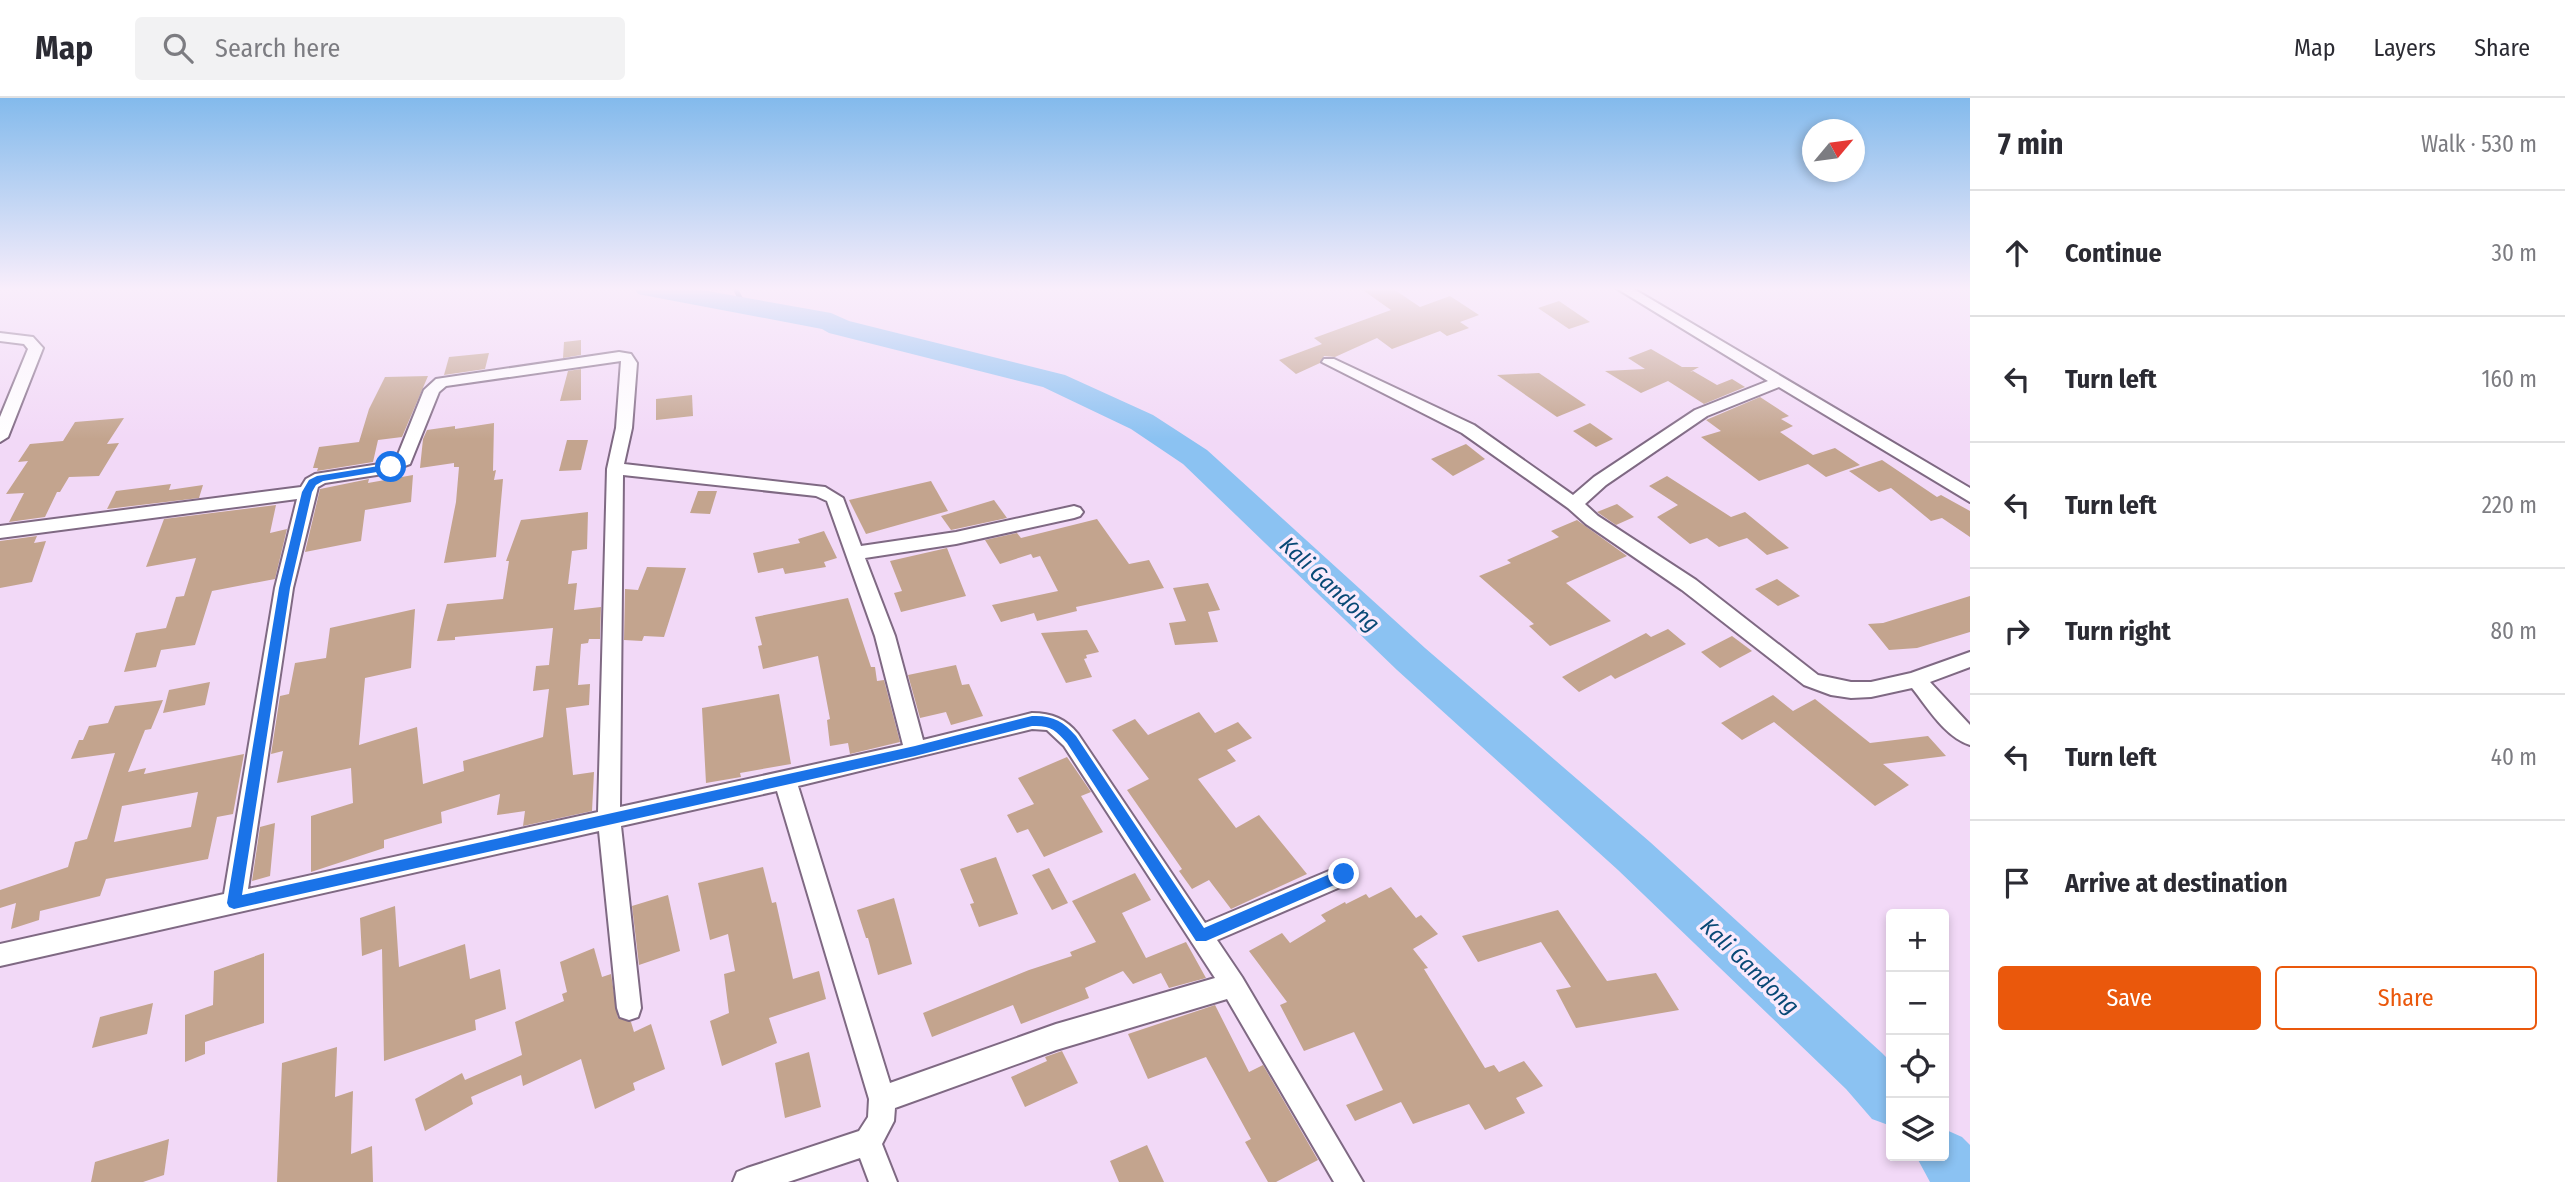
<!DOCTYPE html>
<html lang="en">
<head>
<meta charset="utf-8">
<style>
  body { margin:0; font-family:"Fira Sans Condensed",sans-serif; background:#f2f2f3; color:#2b2b33 }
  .controls { position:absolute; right:21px; bottom:21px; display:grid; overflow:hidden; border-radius:7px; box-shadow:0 4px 10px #0003 }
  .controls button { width:63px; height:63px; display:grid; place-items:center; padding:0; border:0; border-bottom:2px solid #e1e1e2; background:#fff; color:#2b2b33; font:35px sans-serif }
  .compass { position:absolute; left:1802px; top:21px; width:63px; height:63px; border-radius:50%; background:#fff; box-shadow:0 4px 10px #0003; rotate:61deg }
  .stop { position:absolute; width:21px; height:21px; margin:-16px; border:5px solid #1a73e8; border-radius:50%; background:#fff }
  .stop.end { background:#1a73e8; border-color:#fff; box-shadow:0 2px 7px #0008 }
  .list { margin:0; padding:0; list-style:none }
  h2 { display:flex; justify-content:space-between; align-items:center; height:91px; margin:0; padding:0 28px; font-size:30px }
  h2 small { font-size:23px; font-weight:400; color:#7c7c81 }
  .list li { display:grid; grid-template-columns:46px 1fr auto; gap:21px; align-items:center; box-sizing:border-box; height:126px; padding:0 28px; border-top:2px solid #e1e1e2 }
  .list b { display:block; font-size:26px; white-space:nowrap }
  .list em { font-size:23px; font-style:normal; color:#7c7c81 }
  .actions { display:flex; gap:14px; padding:21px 28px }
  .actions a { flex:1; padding:16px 0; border:2px solid #ea580c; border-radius:7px; text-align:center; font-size:24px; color:#ea580c }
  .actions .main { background:#ea580c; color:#fff }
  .icon { flex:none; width:38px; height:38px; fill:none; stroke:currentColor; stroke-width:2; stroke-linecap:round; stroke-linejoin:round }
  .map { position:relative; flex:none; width:1970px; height:1084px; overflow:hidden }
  header { display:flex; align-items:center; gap:42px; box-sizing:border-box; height:98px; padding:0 35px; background:#fff; border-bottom:2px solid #e1e1e2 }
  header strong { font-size:33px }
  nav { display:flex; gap:38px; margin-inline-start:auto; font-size:24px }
  .search { width:490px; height:63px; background:#f2f2f3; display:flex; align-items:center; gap:18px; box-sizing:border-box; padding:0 24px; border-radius:7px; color:#7c7c81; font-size:26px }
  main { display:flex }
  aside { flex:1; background:#fff }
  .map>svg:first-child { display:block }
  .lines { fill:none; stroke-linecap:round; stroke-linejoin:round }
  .stream { stroke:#6a8eb3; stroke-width:5 }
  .river { fill:#8bc2f2; fill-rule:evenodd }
  .building { fill:#c3a48e; fill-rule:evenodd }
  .minor-casing { stroke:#7f6983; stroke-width:4 }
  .minor { fill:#fff; fill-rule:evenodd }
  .route { fill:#1a73e8 }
  .labels { text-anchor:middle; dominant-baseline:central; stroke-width:7; stroke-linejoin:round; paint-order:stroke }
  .water-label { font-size:23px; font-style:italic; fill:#094976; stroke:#f9eafc }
</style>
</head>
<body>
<header>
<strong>Map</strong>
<div class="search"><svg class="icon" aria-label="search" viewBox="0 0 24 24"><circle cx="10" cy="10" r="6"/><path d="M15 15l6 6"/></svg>Search here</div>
<nav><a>Map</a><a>Layers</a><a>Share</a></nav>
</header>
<main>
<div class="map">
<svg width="1970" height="1084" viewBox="0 0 1970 1084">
  <rect width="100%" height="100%" fill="#f2d9f7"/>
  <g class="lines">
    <!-- stream -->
    <polyline class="stream" points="735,190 744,208"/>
    <!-- river -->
    <g class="river">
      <polygon points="634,190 691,190 831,215 849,223 1065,277 1153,317 1207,352 1425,550 1650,744 1882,955 1891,964 1891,1028 1872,1021 1846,991 1618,772 1397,572 1183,366 1131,331 1043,289 829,235 822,231 648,198 638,196"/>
      <polygon points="1944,1031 1962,1039 1970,1047 1970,1084 1930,1084 1916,1058 1944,1058"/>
    </g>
  </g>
  <!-- building -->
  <g class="building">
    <polygon points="1360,190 1392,190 1420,209 1450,198 1479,217 1460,224 1469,230 1447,238 1440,233 1392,251 1377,240 1335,259 1324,258 1320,265 1296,276 1279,262 1322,246 1314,240 1391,212"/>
    <polygon points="1559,203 1578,216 1590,224 1569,231 1538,210"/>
    <polygon points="581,242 581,257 563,260 564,244"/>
    <polygon points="1651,251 1682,269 1699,269 1690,274 1693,273 1717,287 1732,281 1745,289 1704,306 1668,283 1641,295 1605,273 1645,271 1628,260"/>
    <polygon points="489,255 485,271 444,277 449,259"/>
    <polygon points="581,271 581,302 560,303 568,273"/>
    <polygon points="1539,275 1586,307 1557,319 1497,277"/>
    <polygon points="428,278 402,339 378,342 373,364 317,373 318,370 313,370 319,349 359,344 369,311 385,279"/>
    <polygon points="692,297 693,318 656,322 656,301"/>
    <polygon points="1760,299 1789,318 1781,321 1793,328 1780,334 1813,357 1835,350 1860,367 1826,379 1808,366 1759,383 1701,339 1721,333 1706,322"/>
    <polygon points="124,320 107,346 119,345 99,378 69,379 60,394 57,394 45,419 9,424 24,395 6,396 28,363 18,364 30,346 63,343 75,324"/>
    <polygon points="494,325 493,373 496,372 494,382 503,381 496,459 444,465 456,404 459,369 454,369 454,365 420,370 423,341 427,332 455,328 455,331"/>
    <polygon points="1590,325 1613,341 1596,349 1573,333"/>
    <polygon points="567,342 588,342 581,372 559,373"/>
    <polygon points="1466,346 1485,361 1453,378 1431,361"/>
    <polygon points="1882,362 1937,399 1941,397 1970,413 1970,439 1942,420 1931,423 1891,390 1879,394 1849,373"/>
    <polygon points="413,377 411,404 365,412 361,443 305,454 320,391 369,381 368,385"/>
    <polygon points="1667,378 1731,419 1745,414 1789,450 1767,457 1747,440 1719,449 1707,440 1690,446 1657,419 1678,407 1649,388"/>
    <polygon points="931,383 948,413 866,436 849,402"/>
    <polygon points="171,386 169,392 203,387 199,400 107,411 116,393"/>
    <polygon points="698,393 717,393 710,416 690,415"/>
    <polygon points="994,402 1007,420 951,432 941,418"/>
    <polygon points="1617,406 1634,419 1616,427 1597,414"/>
    <polygon points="276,407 270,435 287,431 275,481 212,493 195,547 161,552 156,569 124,574 136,535 166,530 176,499 184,498 196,460 146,469 164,421"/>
    <polygon points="588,414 587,451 572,453 568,486 577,485 574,512 601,509 600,541 589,541 588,545 581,546 578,587 590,586 589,607 566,610 573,677 594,674 592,713 523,728 525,713 497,717 500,696 441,714 442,725 384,742 384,750 311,774 311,718 353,705 351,670 277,685 283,653 271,656 280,598 289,596 295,565 326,560 330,530 415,511 411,570 365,580 359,647 417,629 423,686 464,673 463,663 543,639 549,591 533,593 536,568 549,567 553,530 455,539 455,542 437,543 447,506 503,501 509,463 506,463 521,422"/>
    <polygon points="1097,421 1129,466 1149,462 1164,490 1076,509 1077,513 1037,523 1034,515 1001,524 992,507 1058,493 1040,458 1033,460 1031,456 1000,466 985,442 1017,435 1021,440"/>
    <polygon points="1577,422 1627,458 1566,485 1611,523 1550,548 1529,528 1534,526 1479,478 1511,465 1507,462 1559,439 1551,433"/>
    <polygon points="824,433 837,460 824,464 826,469 785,476 783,470 758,475 753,455 800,445 798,441"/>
    <polygon points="37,438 34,445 46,443 32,484 0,490 0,443"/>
    <polygon points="947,450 966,498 901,514 894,495 902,493 890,463"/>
    <polygon points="647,469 686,470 664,539 644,538 642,543 624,542 625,491 638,492"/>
    <polygon points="1777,481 1800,498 1778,508 1755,491"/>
    <polygon points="1208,485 1220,512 1208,514 1218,544 1175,547 1169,525 1186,523 1173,490"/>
    <polygon points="1970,498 1970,534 1917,550 1889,552 1868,526 1883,525"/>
    <polygon points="848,500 871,569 875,569 877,583 884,582 900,644 850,656 848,645 830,648 827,622 830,621 818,558 763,571 758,548 762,547 755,519"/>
    <polygon points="1668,531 1686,546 1615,581 1611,577 1579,594 1562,579 1646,535 1651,539"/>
    <polygon points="1087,532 1099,554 1086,557 1087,560 1084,561 1092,579 1066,585 1041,535"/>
    <polygon points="1732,538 1752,553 1720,570 1701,554"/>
    <polygon points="956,567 962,587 969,586 983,618 951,627 946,614 920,620 908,577"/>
    <polygon points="210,584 205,607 163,615 169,592"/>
    <polygon points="779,596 791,666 740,675 741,679 706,685 702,610"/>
    <polygon points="1773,597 1793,613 1815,601 1870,645 1928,638 1946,658 1883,666 1909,687 1875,708 1774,624 1742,642 1721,625"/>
    <path d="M163,602l-12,29 -6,1 -17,42 18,-4 -2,6 100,-20 -11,60 -16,3 -9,42 -102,20 -6,17 -60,15 -1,9 -28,9 5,-26 -16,5v-18l68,-23 7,-25 12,-3 28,-86 -44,6 8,-19h4l6,-14 19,-3 7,-17zM198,694l-7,35 -77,15 8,-36z"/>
    <polygon points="1199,614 1215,635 1238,624 1252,640 1227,652 1236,663 1198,681 1236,730 1259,717 1307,776 1231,811 1209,782 1192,791 1179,773 1182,771 1127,692 1149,681 1112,632 1135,621 1148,637"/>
    <polygon points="1067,659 1091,694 1081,698 1103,734 1044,759 1028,731 1017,735 1007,717 1034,706 1018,680"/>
    <polygon points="275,725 270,778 252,783 260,729"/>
    <polygon points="996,759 1018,816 979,829 970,806 974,805 960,771"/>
    <polygon points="763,769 772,805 776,804 793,881 819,873 826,901 769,920 777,945 722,968 710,923 729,915 724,876 735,873 728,836 710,842 698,785"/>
    <polygon points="1049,770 1068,805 1052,812 1032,777"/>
    <polygon points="1135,775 1151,802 1122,815 1146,860 1186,844 1206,880 1169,890 1161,875 1133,886 1123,873 1085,890 1089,900 1021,926 1013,907 932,939 923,915 1029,872 1072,858 1070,854 1096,844 1072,803"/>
    <polygon points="1391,789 1416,820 1421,817 1438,836 1413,851 1428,870 1424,871 1485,970 1494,967 1499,974 1524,963 1543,988 1516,1000 1525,1015 1485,1032 1469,1006 1413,1026 1401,1004 1355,1023 1346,1007 1383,992 1354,934 1304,953 1280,907 1287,904 1249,853 1282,835 1290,845 1326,823 1321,817 1345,804 1346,806 1366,796 1369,800"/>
    <polygon points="668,797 680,853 639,867 632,808"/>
    <polygon points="894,800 912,866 878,877 868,840 866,840 857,812"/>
    <polygon points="395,808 399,869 465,846 470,881 500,871 506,911 475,922 476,932 384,963 382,851 362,858 360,820"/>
    <polygon points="1558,812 1607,883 1656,875 1679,912 1576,930 1556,892 1571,889 1541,844 1478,864 1462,838"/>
    <polygon points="594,850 602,879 611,876 618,920 631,924 634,934 651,926 665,971 633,985 635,992 595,1011 581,961 523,988 521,977 471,999 473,1006 425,1033 415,1001 462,975 465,982 522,957 515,924 564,903 562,896 567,894 560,864"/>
    <polygon points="264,855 264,925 205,944 205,956 185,964 185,917 213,907 214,873"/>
    <polygon points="153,905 147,936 92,950 100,919"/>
    <polygon points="1215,907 1249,974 1263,967 1318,1062 1276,1084 1268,1084 1245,1044 1251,1041 1206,959 1148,981 1128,936"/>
    <polygon points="337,949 335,999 353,993 351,1056 372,1048 373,1084 277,1084 282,965"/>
    <polygon points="1062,953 1078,985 1025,1009 1011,979 1047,963 1045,959"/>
    <polygon points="809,954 821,1009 785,1020 775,965"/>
    <polygon points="169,1041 164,1077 143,1084 91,1084 95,1064"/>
    <polygon points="1147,1047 1164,1084 1119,1084 1110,1063"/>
  </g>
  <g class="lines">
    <!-- minor casing -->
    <g class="minor-casing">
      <g id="minor">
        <path d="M1616,190h16l338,200v14l-191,-115 -72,29 -101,69 -21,19 13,12 98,64 122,95 33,7h20l40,-9 59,-21v15l-40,15 40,43v20c-25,-8 -42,-37 -58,-57l-41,9 -20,1 -20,-3 -27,-10 -122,-95 -96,-66 -18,-16 -106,-75 -140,-71 2,-3h10l140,66 99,70 21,-18 101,-67 73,-29z"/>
        <polygon points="0,235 33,239 43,250 8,339 0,344 0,319 28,251 24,246 0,243"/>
        <path d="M619,254l12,2 6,9 -5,65 -8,36 201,23 18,11 18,48 95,-14 118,-26 6,2 3,4 -3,4 -6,2 -118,26 -91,14 30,78 28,104 109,-27c20,0 34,6 46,21l127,189 131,-55 8,-3 8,3 3,7 -3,7 -135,58 25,37 121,205h-29l-107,-183 -171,51 -161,58 -1,13 -12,23 15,38h-28l-9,-24 -72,24h-55l4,-10 10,-4 112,-37 9,-14 1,-18 -92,-308 -156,35 20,182 -3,9 -9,3 -9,-3 -3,-9 -18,-177 -599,135v-22l224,-50 51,-306 22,-89 -297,39v-12l301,-39 5,-8 9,-5 65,-10 17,-7 27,-67 12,-11zM621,263l-5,67 -9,41 -9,343 -350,77 45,-301 25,-101 7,-4 58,-9 27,-10 29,-72 7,-6zM623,377l193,21 11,5 48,135 28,109 -283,62zM1032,631l15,1 17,16 151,232 -159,46 -166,59 -92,-297z"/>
      </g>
    </g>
    <!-- minor -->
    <use href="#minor" class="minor"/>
  </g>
  <!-- sky -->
  <linearGradient id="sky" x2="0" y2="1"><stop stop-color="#83baec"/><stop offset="0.56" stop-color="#f9eefb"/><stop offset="1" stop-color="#f9eefb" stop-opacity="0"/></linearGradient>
  <rect width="1970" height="341" fill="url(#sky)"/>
  <!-- route -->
  <path class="route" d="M391,366l4,1v4l-72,12 -7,4 -4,7 -22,96 -48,307 673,-149 117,-30c20,-1 31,5 44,20l128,192 140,-60 6,6 -2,5 -142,62h-10l-129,-198c-11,-13 -17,-18 -35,-17l-117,30 -681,153 -5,-2 -2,-4 52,-315 23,-96 7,-12 8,-4z"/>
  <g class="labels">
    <!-- water labels -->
    <g class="water-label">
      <text transform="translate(1330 486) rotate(43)">Kali Gandong</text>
      <text transform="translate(1750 868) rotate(44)">Kali Gandong</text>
    </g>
  </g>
</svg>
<div class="controls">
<button>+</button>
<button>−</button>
<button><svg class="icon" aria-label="locate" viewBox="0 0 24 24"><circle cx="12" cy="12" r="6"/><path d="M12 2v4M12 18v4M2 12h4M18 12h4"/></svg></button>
<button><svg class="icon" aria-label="layers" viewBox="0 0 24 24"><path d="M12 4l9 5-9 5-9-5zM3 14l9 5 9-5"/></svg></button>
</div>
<svg class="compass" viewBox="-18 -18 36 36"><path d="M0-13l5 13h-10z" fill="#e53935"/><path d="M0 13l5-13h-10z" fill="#7c7c81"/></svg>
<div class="stop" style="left:391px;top:369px"></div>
<div class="stop end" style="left:1344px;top:776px"></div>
</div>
<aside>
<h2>7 min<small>Walk · 530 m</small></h2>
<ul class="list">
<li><svg class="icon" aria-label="ahead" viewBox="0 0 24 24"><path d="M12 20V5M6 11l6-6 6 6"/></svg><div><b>Continue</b></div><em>30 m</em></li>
<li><svg class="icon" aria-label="left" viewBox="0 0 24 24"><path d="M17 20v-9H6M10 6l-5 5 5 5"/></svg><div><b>Turn left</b></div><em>160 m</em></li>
<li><svg class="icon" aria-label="left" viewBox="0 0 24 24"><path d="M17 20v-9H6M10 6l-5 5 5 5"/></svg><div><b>Turn left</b></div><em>220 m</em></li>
<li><svg class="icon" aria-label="right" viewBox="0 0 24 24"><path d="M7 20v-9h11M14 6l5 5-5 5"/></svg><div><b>Turn right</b></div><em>80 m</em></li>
<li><svg class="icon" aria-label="left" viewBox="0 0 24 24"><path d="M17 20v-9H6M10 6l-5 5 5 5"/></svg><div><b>Turn left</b></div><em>40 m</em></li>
<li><svg class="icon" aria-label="arrive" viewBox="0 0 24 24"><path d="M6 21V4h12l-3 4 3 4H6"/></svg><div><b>Arrive at destination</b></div></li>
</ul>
<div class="actions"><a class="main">Save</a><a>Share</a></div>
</aside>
</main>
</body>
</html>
